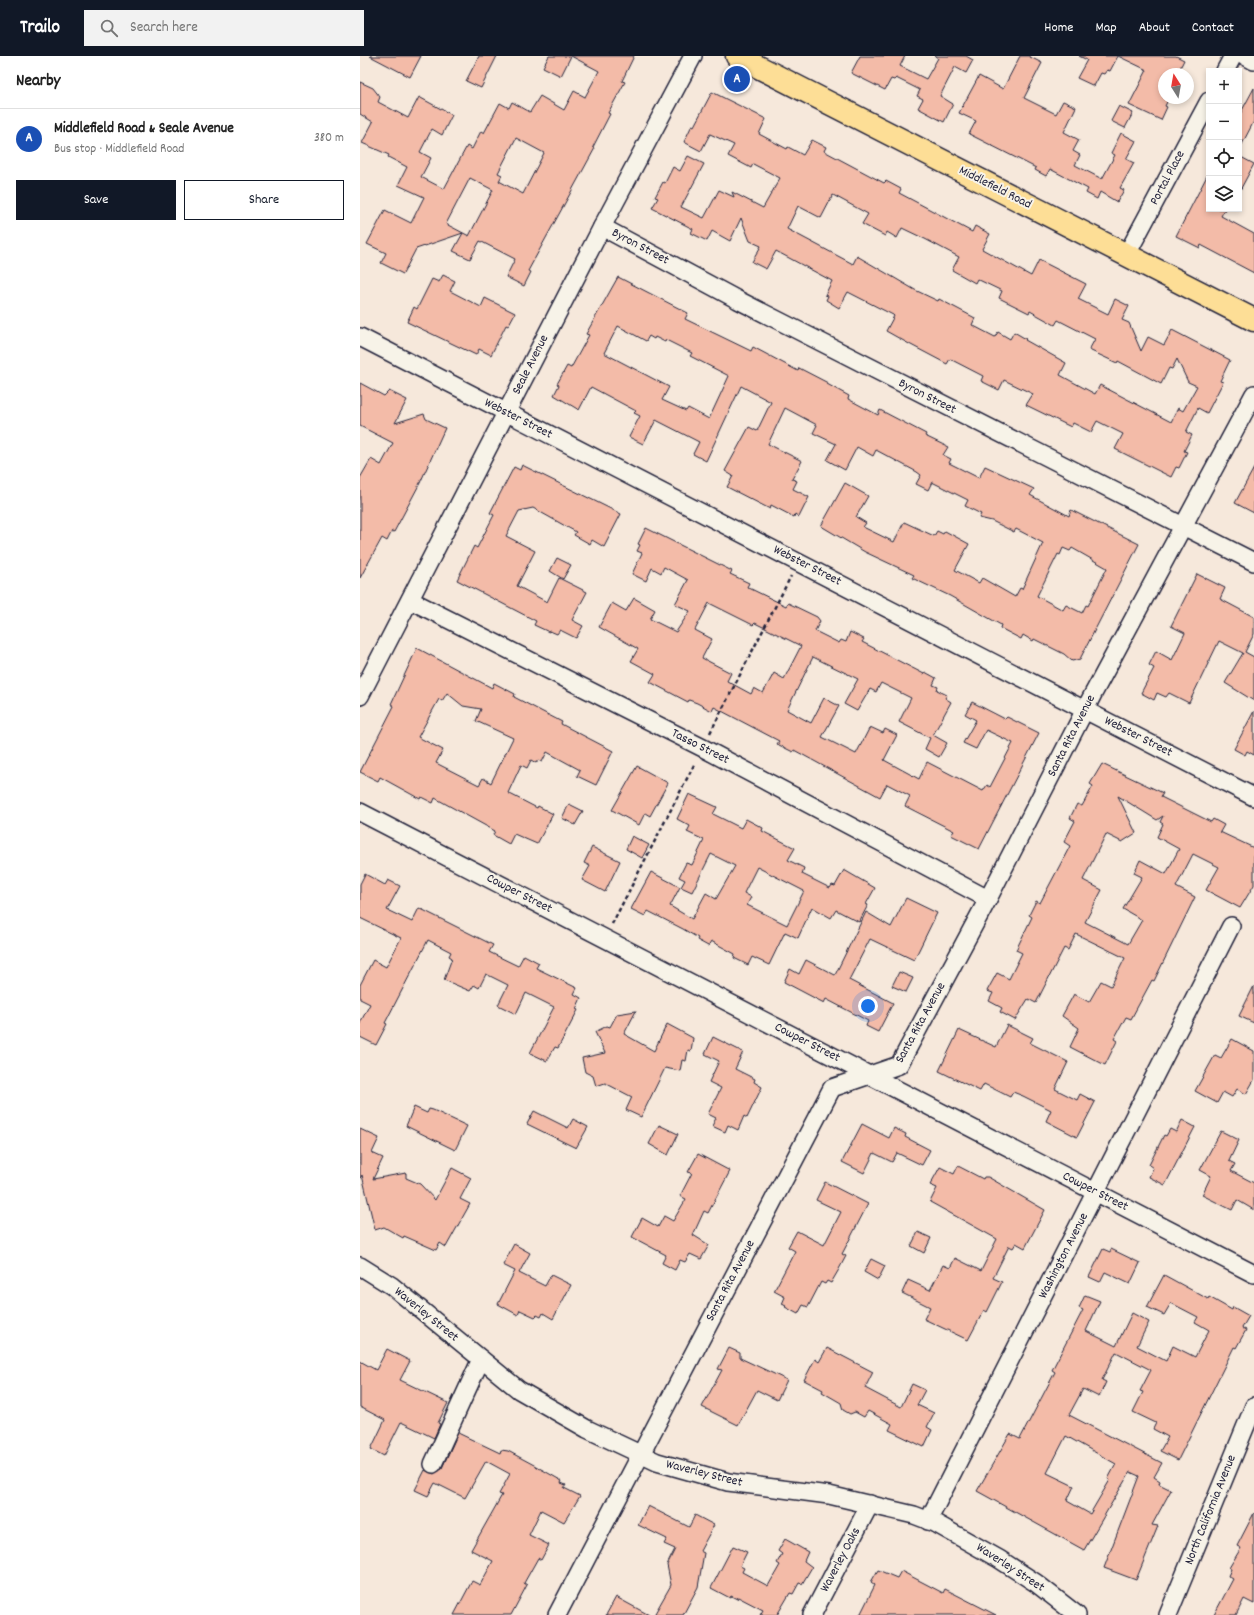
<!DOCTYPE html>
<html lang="en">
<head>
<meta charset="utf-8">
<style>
  body { margin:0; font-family:Dekko,sans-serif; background:#f2f2f2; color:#222 }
  .controls { position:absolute; right:12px; top:12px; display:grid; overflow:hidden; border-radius:0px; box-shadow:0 2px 6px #0003 }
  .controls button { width:36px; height:36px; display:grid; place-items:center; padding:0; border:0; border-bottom:1px solid #e0e0e0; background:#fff; color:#222; font:20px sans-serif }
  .compass { position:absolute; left:798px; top:12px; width:36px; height:36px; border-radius:50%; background:#fff; box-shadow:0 2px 6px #0003; rotate:349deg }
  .you { position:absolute; left:508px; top:950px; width:14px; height:14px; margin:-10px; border:3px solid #fff; border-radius:50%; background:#1a73e8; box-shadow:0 0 0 6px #1a73e833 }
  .badge { display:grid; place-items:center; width:26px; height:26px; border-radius:50%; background:#111827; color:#fff; font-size:13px; font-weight:700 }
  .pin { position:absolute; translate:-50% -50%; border:2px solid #fff; box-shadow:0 1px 4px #0006 }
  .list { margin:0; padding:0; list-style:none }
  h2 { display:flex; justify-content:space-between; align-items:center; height:52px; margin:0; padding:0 16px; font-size:17px }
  h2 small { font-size:13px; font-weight:400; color:#767676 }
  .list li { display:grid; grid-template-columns:26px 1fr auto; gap:12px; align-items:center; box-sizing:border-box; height:60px; padding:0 16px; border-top:1px solid #e0e0e0 }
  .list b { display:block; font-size:15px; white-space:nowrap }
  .list p { margin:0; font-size:13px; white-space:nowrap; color:#767676 }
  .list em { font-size:13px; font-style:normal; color:#767676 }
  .actions { display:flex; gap:8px; padding:12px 16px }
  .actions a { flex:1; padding:9px 0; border:1px solid #111827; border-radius:0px; text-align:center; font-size:14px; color:#111827 }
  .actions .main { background:#111827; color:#fff }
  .icon { flex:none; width:22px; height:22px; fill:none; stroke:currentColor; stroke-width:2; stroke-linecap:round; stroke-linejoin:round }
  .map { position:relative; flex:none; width:894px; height:1559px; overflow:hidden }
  header { display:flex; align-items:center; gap:24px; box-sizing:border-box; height:56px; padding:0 20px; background:#111827; color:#fff }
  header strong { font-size:19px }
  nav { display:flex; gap:22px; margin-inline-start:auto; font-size:14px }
  .search { width:280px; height:36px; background:#f2f2f2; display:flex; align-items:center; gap:10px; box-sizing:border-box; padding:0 14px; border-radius:0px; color:#767676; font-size:15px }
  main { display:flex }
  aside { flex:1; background:#fff }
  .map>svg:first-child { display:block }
  .building { fill:#f3bba8; stroke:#22223b; fill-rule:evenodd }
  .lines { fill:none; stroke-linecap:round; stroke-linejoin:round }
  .minor-casing { stroke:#22223b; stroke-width:20 }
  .major-casing { stroke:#22223b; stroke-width:25 }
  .path { stroke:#22223b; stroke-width:2.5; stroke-dasharray:4 3; stroke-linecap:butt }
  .minor { stroke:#f7f3e8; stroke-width:17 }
  .major { stroke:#fdde96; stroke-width:22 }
  .labels { text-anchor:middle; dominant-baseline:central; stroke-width:4; stroke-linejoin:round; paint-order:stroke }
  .street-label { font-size:13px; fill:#22223b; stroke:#f7f3e8 }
</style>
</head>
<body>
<header>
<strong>Trailo</strong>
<div class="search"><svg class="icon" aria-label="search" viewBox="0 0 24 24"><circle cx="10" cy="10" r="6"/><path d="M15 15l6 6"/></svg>Search here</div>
<nav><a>Home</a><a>Map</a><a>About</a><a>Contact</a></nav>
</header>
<main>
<aside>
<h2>Nearby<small></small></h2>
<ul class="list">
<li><span class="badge" style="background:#1a4fb4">A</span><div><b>Middlefield Road &amp; Seale Avenue</b><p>Bus stop · Middlefield Road</p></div><em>380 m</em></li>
</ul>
<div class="actions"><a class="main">Save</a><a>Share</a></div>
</aside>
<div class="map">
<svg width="894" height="1559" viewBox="0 0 894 1559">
  <rect width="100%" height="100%" fill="#f6e8db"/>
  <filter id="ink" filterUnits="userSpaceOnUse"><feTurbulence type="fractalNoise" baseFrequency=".025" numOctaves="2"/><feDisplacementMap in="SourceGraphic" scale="8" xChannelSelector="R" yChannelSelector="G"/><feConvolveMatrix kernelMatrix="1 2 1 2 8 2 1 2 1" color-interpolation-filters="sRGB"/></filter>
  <g filter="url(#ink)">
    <!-- building -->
    <g class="building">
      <polygon points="10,0 61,0 50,21"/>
      <polygon points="119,0 137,0 121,32 106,25"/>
      <path d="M189,0h85l-12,25 3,1 -17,31 2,1 -17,33 2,1 -67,123 3,1 -7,14 -18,-9 9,-18 -35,-18 -10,18 -17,-8 10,-18 -47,16 -13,25 -22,-11 5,-10 -19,-9 18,-34 26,13 13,-26 -26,-12 9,-18 -19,-10 1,-2 -27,-12 11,-21 -13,-8v-32l13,6 7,9 -2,5 30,16 11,-21 33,18 -10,20 -10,-6 -12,23 11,6 -10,19 23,12 23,-43 5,3 9,-18 3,2 16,-30 9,5 3,-6 18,10 10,-16 24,14 10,-19 11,6 14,-26 -28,-15 -10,20 -18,-9zM156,82l28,15 -21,41 -24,-13 3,-6 -4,-2zM110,122l23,12 -24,46 -23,-12z"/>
      <polygon points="500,0 545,0 540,10 566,23 578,2 575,0 606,0 613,4 606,17 595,11 580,40 593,48 584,66 558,52 563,43 557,40 560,34 536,22 534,24 531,23 525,34 491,17"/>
      <polygon points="660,0 668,0 682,7 664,42 696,58 703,45 716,51 704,76 719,84 713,95 720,99 715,109 742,123 755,99 751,97 761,77 776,85 766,103 774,107 760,132 764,134 757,146 740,136 737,143 726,137 728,133 690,113 686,120 675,114 676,112 609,78 616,65 599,57 619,20 643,33"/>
      <polygon points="719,0 816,0 824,4 817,18 804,18 804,42 809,42 805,50 807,51 801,64 769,49 787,14 758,0 750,15 747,14 744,18 741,17 734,30 717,22 727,4"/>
      <polygon points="894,32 894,65 879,94 879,60"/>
      <path d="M352,36l54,27 -7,15 28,15 1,-2 15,8 9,-15 14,7 -2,4 60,32 2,-2 15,8 -2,4 17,9 56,30 3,-6 15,8 -8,15 49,27 8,-16 47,24 -8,15 30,15 7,-15 14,7 -7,14 7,3 12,28 7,-14 16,8 8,-15 58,30 -10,21 3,1 -16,31 -9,-5 -12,24 6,3 -8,16 3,1 -8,16 -3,-1 -5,10 -56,-28 8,-15 -26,-13 -6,11 -18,-9 -2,4 -45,-22 7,-11 -29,-14 -5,10 -18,-9 2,-5 -33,-17 -3,5 -36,-19 -25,-14 8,-15 -1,-1 -45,-23 -9,16 -13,-8 2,-4 -3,-1 7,-14 -56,-30 -10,18 -14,-7 9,-16 -11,-5 -9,-23 -11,23 -18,-10 -5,10 -16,-8 2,-4 -41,-21 6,-10 -3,-1 8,-15 2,1 8,-16 7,4 8,-15 16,8 -23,43 23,11 15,-28 15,7 -2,-5 31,16 17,-30 -27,-14 -2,4 -23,-12 6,-11 -24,-11 -9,17 -17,-9 8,-17 2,1zM473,139l35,19 -6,10 23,12 2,-4 10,6 5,-10 23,11 34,18 -7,13 23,13 2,-4 25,12 -3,7 30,15 1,-2 25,14 3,-5 37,19 -6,11 28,13 1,-2 43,23 8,-16 3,1 5,-10 11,23 9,4 -14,25 -5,-3 -7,14 -71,-37 -5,9 -35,-19 6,-12 -41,-23 1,-1 -12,-7 -4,7 -12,-7 -3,5 -23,-12 3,-7 -36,-19 -1,2 -23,-11 -58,-34 -4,8 -66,-35 11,-23 23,12z"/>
      <polygon points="759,50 773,57 765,72 751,65"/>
      <polygon points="879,100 894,108 879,136"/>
      <polygon points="849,116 849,153 865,153 861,160 894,178 894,217 841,189 840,192 816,180"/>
      <polygon points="83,219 95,225 90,235 121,251 125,242 155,257 148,270 146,269 131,299 119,293 116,299 47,266 54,251 57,253 72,223 79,226"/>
      <path d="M258,221l70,36 -3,6 66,32 2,-4 45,24 1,-3 29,15 -1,1 22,12 -1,3 30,16 2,-5 46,24 -1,2 23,11 -5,8 8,4 -2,4 30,15 6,-12 49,23 -4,6 39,21 2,-6 68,34 -59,115 -8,2 -8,-7 -30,-15 -1,2 -10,-6 -2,4 -21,-11 1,-3 -51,-29 -38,-18 2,-3 -49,-23 -44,-26 24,-43 23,13 -12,21 10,6 -3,4 31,15 10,-20 30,14 3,-5 6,3 2,-3 24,13 -14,26 24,13 3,-5 33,19 5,-9 2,1 21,-46 -27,-14 -2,3 -22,-11 -13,-3 2,-4 -16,-8 3,-6 -36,-18 -4,8 -12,-6 5,-9 -4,-3 -41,-22 -3,6 -16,-9 -12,23 -18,-10 9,-16 -23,-11 4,-8 -32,-17 -17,36 34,17 -10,18 5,2 -4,8 16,8 -10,20 -4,-3 -1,3 -23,-12 -1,4 -43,-22 6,-11 -8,-5 24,-44 8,4 14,-29 -30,-16 -35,75 -13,-7 6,-12 -43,-22 -13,24 -14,-7 11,-21 -6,-3 2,-2 -45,-24 -12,23 -25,-15 5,-10 -2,-1 10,-18 4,2 18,-33 -3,-1zM258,270l28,15 3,-5 5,3 1,-2 10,5 1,-2 26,13 -2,3 39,20 -20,43 -21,-11 -2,3 -24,-11 7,-13 -65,-34zM703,492l7,3 2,-3 35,20 -19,38 -2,-1 -4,8 -16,-8 -3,5 -26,-14 21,-42 2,1z"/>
      <polygon points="0,327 24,340 29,335 47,344 35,367 64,358 66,363 85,372 60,427 34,476 32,475 27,485 22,482 0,522 0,422 11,403 21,409 33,387 0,370"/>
      <polygon points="162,409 261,458 244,491 232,484 230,488 214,479 216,476 173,452 159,455 146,480 175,495 157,530 187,546 199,522 227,536 212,564 223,570 216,582 200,574 197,578 190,575 189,576 174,569 176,565 97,524 114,490 117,492 134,459 130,457 154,411 160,414"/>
      <polygon points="894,412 894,457 875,447"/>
      <path d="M286,472l86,43 -2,3 19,9 -2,4 39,19 2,-3 29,14 3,4 -5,10 24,12 2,-3 5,2 4,-10 14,7 -2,3 62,32 1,-2 11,6 -3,7 5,2 -1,3 10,5 -2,3 6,4 -18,33 14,8 -8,14 -14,-8 5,-11 -31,-16 12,-24 -30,-15 -5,9 -6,-3 -13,22 -13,-7 14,-25 -45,-22 -26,53 24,13 13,-25 15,8 -17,31 34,17 14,-27 13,6 2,-4 12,6 -13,25 35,19 8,-17 56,29 4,-6 3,2 23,-44 -27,-13 -10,19 -13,-6 13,-23 -11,-6 7,-12 33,17 2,-2 32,16 -60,116 -28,-14 3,-4 -49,-25 5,-10 -23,-12 -7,13 -86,-47 -1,2 -16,-8 2,-3 -65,-34 -2,4 -15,-8 -8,-3 -1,2 -38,-20 5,-8 -24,-13 7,-12 -39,-22 13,-24 14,8 8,-13 21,12 -5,9 26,13 14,-21 -15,-7 13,-24 -24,-13 -3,6 -9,-5 -6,13 -14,-7 10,-21 -5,-2 3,-6 -2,-1zM349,547l44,22 2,-2 46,23 -17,33 -10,-6 -11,20 -9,-5 -3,6 -24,-13 4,-8 -29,-15 10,-19 -17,-9z"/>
      <polygon points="197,502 211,509 203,523 190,515"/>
      <polygon points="837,518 865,532 860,543 894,561 894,578 885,596 894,601 894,645 865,627 883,597 859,585 829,647 809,637 806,641 797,637 794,644 781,637 794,612 789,609 796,595 812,604 825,577 811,570"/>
      <path d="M57,592l75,40 2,-5 21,11 -1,3 48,25 -1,2 52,27 -17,34 -19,-9 3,-6 -33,-18 -5,10 -4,-2 -2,3 -5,-3 -4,8 -6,-3 -13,28 29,15 1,-2 15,8 -16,30 -23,-10 -5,10 -16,-9 2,-4 -60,-33 -2,5 -12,-6 -1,2 -40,-22 -2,4 -18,-9 34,-66 -3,-2zM87,637l16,13 18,3 -5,12 37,17 -22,45 -8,-5 -4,7 -43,-22 7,-13 -25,-13 21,-38 3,2z"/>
      <polygon points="894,655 894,699 887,695 885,699 874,693"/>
      <path d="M742,708l61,29 -2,4 50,25 2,-3 11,6 -4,7 34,16v37l-14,23 -34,-18 13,-23 -26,-13 -17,33 19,10 -41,84 -2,-1 -21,39 -5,-2 -12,22 3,2 -12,24 -35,-18 9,-19 -17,-12 12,-22 15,8 12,-21 10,5 14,-28 -49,-24 -8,16 -4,-2 -28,55 -8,-4 -13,21 -15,-8 2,-4 -13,-7 4,-8 -6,-2 10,-18 12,6 13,-26 -6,-3 16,-33 -3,-2 7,-14 4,2 30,-57 -6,-4 11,-21 -5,-3 7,-14 5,2 11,-20 -3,-2zM758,740l39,24 6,-4 -3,6 3,2 -6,13 22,12 -13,25 -26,-14 -6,13 8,4 -19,32 19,11 -14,24 -43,-22 17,-32 -19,-10 23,-46 16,8 14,-9z"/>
      <polygon points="277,710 308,727 290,760 285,757 279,769 252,754"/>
      <path d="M329,738l28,13 -4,7 28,14 5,-9 17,9 -1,3 33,17 -7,12 16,8 -2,6 28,14 2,-3 3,1 9,-16 31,18 -9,16 2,1 -9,17 -23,-12 -5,8 -19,-11 -14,31 -13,-6 -16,33 -17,-8 -4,8 -14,-7 1,-4 -24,-13 -3,5 -11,-6 1,-2 -15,-9 -35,-18 -3,5 -14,-7 20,-37 29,15 -10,19 22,13 14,-26 10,6 19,-33 -24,-12 -19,38 -11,-5 4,-7 -6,-3 7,-14 6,2 12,-25 -17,-8 3,-6 -13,-7zM397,811l47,24 -17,34 -40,-20 4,-8 -7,-4z"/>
      <polygon points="209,748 223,755 215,769 202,762"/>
      <polygon points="272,780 289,789 282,802 266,793"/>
      <polygon points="232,791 260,805 245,836 222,824 230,810 224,807"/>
      <polygon points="5,818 25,829 28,824 40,830 27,854 52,866 59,852 133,889 129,896 158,910 164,899 179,907 176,912 217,932 214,938 221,942 216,953 218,954 198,992 195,991 187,1005 170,997 194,951 166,937 156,958 138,949 148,929 126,918 119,932 114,929 110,935 84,924 92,902 89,900 91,896 68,884 25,967 27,968 16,989 0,981 0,967 10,948 0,943 0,929 13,904 26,911 41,882 0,862 0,828"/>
      <polygon points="546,842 577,857 554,904 510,883 489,924 533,947 518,976 506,970 508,965 466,943 464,947 424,926 430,913 439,918 446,904 475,919 506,856 531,871"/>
      <polygon points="539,916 553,922 546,936 532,930"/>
      <polygon points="894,930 894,967 879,960"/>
      <polygon points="276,955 264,978 294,995 307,968 333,982 331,995 328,994 326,1005 322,1004 320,1015 305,1012 281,1061 266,1054 272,1041 245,1027 236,1030 233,1020 225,1016 222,1002 245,997 235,976 247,970 250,971 257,958"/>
      <polygon points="647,969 673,982 670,987 708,1006 695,1033 717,1044 720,1038 735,1046 717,1081 686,1065 691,1054 663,1040 653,1036 650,1041 624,1028 620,1035 579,1015 599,974 636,991"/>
      <polygon points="353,981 383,996 375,1013 395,1023 394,1026 402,1031 387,1062 384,1060 378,1074 368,1069 365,1076 352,1070 356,1062 348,1058 361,1032 349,1026 359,1005 345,998"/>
      <polygon points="872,983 894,995 894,1024 886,1038 877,1033 872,1041 863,1036 857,1047 835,1035 855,999 861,1002"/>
      <polygon points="54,1051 67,1057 69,1053 73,1054 107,1070 95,1094 46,1070"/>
      <polygon points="174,1055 208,1072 213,1063 228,1071 216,1092 167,1068"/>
      <polygon points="822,1064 835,1071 805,1129 789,1121 793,1112 789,1109 804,1079 806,1080 810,1073 816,1076"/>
      <polygon points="502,1068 529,1082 534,1072 546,1078 545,1081 570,1094 562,1109 537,1097 532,1106 514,1097 504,1117 482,1106"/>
      <polygon points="299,1069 318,1078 308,1099 289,1088"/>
      <polygon points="0,1073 19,1082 12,1097 23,1102 13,1123 46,1117 46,1122 60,1128 75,1144 92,1112 111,1122 100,1143 110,1148 86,1191 80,1187 76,1194 44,1180 43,1182 24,1171 15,1174 2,1119 0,1123"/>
      <polygon points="861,1075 879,1084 869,1105 875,1108 871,1115 894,1127 894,1154 877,1144 872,1154 842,1139 851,1120 840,1114"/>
      <polygon points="338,1098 370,1115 348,1157 344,1155 333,1179 349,1189 341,1203 330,1198 325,1206 320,1204 315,1214 302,1207 306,1199 272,1181 282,1162 298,1171 304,1160 313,1165 326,1143 320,1140 332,1117 328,1116"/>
      <polygon points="598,1110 623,1123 624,1121 628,1121 685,1154 665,1192 656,1187 653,1192 649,1190 633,1222 642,1226 627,1256 624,1254 608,1284 564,1263 570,1251 542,1237 548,1224 570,1234 583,1209 590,1212 595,1202 621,1215 637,1183 570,1146 577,1132 570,1129 580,1111 594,1118"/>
      <polygon points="465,1126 508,1148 482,1198 486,1200 478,1215 471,1227 467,1225 465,1228 461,1226 448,1251 443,1249 438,1258 425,1251 426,1250 422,1248 425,1241 414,1235 435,1195 428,1191 437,1175 464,1189 481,1156 456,1144"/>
      <polygon points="558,1176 571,1182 564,1197 551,1190"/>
      <polygon points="154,1188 170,1197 159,1217 185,1230 191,1219 211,1229 193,1263 183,1257 181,1261 177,1259 175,1261 160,1254 158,1259 138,1248 155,1215 143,1209"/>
      <polygon points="743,1193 750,1196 751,1193 780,1207 770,1228 745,1216 740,1226 729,1221"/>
      <polygon points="511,1203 525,1210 518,1224 504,1216"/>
      <path d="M804,1219l44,24 1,-2 23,13 1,-3 16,9 -7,12 4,2 -10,18 -2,-1 -56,113 -18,-9 8,-14 -15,-8 3,-6 -23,-11 10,-20 -3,-1 11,-21 -35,-18 -14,28 4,2 -7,15 -16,-8 -14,26 93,48 -8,14 6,4 -1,3 12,6 -19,35 6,1 -22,54 -32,-12 35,-92 -9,-4 -46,78 -107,-59 33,-57 10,5 35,-67 -3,-2 31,-60 -4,-2 6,-13 15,6 -14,30 30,15 16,-33 17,9 -12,24 29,15 7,-15 22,11 14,-27 -14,-8 3,-5 -27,-14 -7,12 -17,-8zM706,1380l50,28 -8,15 2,1 -20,34 -23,-13 7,-15 -27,-13z"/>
      <polygon points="369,1292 380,1297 380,1302 427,1324 417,1344 397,1334 378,1369 342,1351 362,1314 358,1313"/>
      <polygon points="467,1292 513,1316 505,1332 541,1351 552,1328 565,1334 557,1349 574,1357 567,1371 572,1374 564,1391 529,1374 532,1368 508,1355 504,1361 495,1356 490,1358 483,1354 481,1347 462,1336 463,1334 444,1324 455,1303 459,1306"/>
      <polygon points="27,1293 50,1305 40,1324 88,1347 78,1367 80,1368 74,1382 41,1366 24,1400 11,1393 25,1364 0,1351 0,1305 16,1314"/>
      <polygon points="98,1377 140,1397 141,1394 148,1395 174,1409 202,1425 201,1427 206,1429 204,1432 220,1440 204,1466 181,1454 169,1479 189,1489 181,1504 178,1502 164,1527 167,1529 151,1559 94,1559 112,1525 120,1529 133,1505 111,1494 142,1439 139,1438 150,1418 126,1405 105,1442 75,1427 68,1440 55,1434 65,1414 74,1418 82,1412"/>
      <polygon points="288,1450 329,1471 335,1459 354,1469 340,1495 344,1497 338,1531 323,1559 294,1559 311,1529 307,1509 315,1493 304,1488 307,1483 278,1469"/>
      <polygon points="894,1457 894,1548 884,1543 876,1559 854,1559 873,1523 868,1520 871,1513 869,1512 881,1492 877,1490"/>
      <polygon points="425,1483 448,1496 444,1505 452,1511 442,1528 439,1527 433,1538 430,1537 417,1559 400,1559 403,1554 378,1541 377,1543 371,1540 370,1542 351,1532 373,1490 387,1496 380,1510 384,1512 382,1516 408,1530 420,1509 417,1507 422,1498 418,1495"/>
      <polygon points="518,1514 537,1522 541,1515 583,1537 585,1533 636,1559 500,1559 515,1529 511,1526"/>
      <polygon points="256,1541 289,1559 246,1559"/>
    </g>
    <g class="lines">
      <!-- minor casing -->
      <g class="minor-casing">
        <g id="minor">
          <polyline points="885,0 894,5"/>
          <polyline points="865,15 873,0"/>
          <polyline points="242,171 378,244 894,506"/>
          <polyline points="767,198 849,45"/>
          <polyline points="0,281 894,741"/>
          <polyline points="50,544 343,692 628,843"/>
          <polyline points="0,640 242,171 333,0"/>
          <polyline points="0,756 894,1218"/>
          <polyline points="0,1210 32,1230 159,1334 227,1373 297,1406 368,1426 469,1439 554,1459 575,1467 639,1503 676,1527 717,1559"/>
          <polyline points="73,1408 121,1303"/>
          <polyline points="568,1465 871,870"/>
          <polyline points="197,1559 472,1032 539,1009 628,843 733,638 894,338"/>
          <polyline points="452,1559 510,1448"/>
          <polyline points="808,1559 894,1350"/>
        </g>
      </g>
      <!-- major casing -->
      <g class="major-casing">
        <polyline id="major" points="377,0 894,264"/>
      </g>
      <!-- path -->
      <g class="path">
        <polyline points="350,677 431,520"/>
        <polyline points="252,868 335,707"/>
      </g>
      <!-- minor -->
      <use href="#minor" class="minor"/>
      <!-- major -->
      <use href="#major" class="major"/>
    </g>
  </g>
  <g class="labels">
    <!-- street labels -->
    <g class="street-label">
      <text transform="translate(808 122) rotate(-62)">Portal Place</text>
      <text transform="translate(635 132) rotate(27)">Middlefield Road</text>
      <text transform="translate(280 191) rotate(28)">Byron Street</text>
      <text transform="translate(171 309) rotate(-63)">Seale Avenue</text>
      <text transform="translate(567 341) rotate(27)">Byron Street</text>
      <text transform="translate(158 363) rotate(27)">Webster Street</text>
      <text transform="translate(447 510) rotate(27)">Webster Street</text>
      <text transform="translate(712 680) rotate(-63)">Santa Rita Avenue</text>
      <text transform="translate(778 681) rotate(27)">Webster Street</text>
      <text transform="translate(340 691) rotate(27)">Tasso Street</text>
      <text transform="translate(159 838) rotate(27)">Cowper Street</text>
      <text transform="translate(561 967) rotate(-61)">Santa Rita Avenue</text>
      <text transform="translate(447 987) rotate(27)">Cowper Street</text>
      <text transform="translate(735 1136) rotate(27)">Cowper Street</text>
      <text transform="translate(704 1200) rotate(-63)">Washington Avenue</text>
      <text transform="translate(371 1225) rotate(-62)">Santa Rita Avenue</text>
      <text transform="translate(66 1259) rotate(39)">Waverley Street</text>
      <text transform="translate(344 1418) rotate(14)">Waverley Street</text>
      <text transform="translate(851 1454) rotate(-68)">North California Avenue</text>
      <text transform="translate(481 1504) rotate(-62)">Waverley Oaks</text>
      <text transform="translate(650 1512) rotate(33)">Waverley Street</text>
    </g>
  </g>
</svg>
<div class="controls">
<button>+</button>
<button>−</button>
<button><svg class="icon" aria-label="locate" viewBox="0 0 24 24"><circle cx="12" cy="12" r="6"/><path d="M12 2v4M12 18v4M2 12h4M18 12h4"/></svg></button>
<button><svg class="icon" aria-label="layers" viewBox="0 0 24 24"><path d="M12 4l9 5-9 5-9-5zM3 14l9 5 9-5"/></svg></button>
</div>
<svg class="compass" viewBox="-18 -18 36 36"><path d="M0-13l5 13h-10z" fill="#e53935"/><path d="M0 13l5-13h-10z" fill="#767676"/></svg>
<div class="you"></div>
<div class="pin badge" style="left:377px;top:23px;background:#1a4fb4">A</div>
</div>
</main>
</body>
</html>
